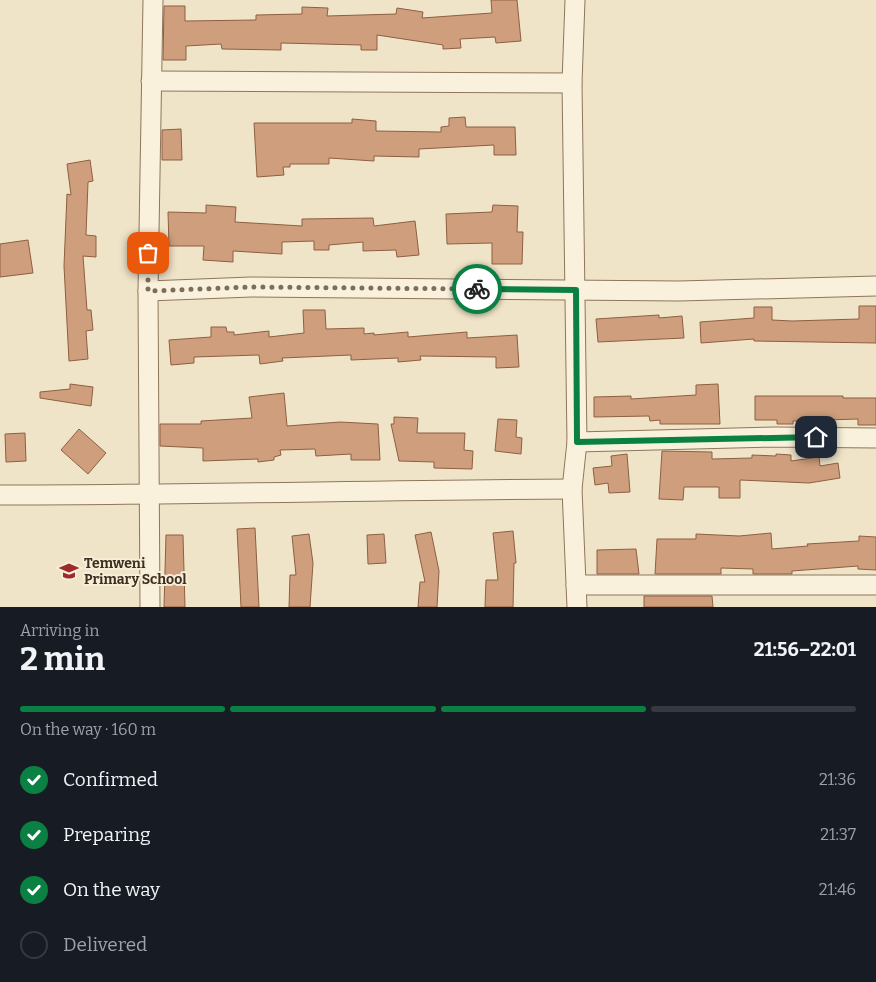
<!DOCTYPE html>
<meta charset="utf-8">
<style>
:root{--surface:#171b24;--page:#242831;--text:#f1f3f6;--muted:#9ea1a6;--line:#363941;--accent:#0b8043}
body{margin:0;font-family:Bitter,serif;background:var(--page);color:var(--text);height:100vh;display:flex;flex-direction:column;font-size:19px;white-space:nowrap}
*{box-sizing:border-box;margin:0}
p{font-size:16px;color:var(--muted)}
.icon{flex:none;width:28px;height:28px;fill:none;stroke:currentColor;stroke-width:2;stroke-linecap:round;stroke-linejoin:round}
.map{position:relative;height:607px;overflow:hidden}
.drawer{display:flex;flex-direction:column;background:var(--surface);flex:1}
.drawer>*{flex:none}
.pin{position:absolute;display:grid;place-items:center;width:42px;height:42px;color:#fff;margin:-21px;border-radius:10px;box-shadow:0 2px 8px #0006}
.courier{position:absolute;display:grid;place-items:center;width:50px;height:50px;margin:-25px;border:4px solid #0b8043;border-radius:50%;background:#fff;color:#222;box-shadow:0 1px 6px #0007}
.overview em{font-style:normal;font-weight:700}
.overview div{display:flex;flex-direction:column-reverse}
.overview{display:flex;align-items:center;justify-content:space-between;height:85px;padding:0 20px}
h1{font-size:32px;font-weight:700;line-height:38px}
.bar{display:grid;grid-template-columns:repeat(4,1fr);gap:8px 5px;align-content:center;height:60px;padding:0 20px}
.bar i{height:6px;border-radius:4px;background:var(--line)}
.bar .active{background:var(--accent)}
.bar p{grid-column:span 4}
ol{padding:0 20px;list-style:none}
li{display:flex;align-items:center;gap:15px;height:55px}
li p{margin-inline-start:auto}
li .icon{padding:5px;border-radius:50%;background:var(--accent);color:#fff;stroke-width:4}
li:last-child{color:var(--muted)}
li i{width:28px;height:28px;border:2px solid var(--line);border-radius:50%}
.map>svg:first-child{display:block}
.building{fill:#cf9f7d;stroke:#8d5f41}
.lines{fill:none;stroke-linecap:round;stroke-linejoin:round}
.street-casing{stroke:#8d765c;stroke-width:21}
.street{stroke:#faf1dc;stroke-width:19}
.done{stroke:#7c6e5b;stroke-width:5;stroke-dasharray:0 9}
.route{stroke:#0b8043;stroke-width:6}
.labels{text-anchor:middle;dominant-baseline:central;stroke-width:4;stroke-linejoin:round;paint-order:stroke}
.poi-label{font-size:14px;font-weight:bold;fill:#3d2e20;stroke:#f7eed8;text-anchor:start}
</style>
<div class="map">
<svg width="876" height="607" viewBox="0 0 876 607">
<rect width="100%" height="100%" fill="#f0e4c8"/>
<g class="building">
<path d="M491 0H517L521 41 496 43 495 37 460 39 461 48 443 49V45L377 35V50H361V45L281 43V50L222 49 221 44 186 46V60H163L164 6H185V21L256 20V15L302 14V7L328 8 327 16 396 14 397 8 423 12 422 18 492 13Z"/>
<path d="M465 117 466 127H515L516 155H494V145L419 149V157L374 156V161L329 158V164H290V167H283L284 175 257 177 254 123H352V119L376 121V131L441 132V127L449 126V118Z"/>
<path d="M181 129 182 160H162V130Z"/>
<path d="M90 160 93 181 88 182 86 235 96 236V257L83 256 87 310H91L93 330 86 331 88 359 69 361 64 266 67 194 71 195 67 164Z"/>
<path d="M206 205 236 207 235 222 302 226V219L373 218 374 226 415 221 419 255 397 257 396 250 363 251V242L329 245V250H314V241L282 242V254L233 251V262L203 260 204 246H169L168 212 206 213Z"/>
<path d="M493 205 518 206 517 232H523L522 264H492V243L447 244 446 214 492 212Z"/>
<path d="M28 240 33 273 0 277V244Z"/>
<path d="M859 306H876V343L754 341V339L701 343 700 322 754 318V307H772V320L792 321 859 319Z"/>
<path d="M303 310H325L326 329 364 328V334L374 333V335L408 332V337L467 332V338L517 335 519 367 496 368V357L420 356 421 360 398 362V358L351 360V355L282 358 283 361 260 364 259 355 194 357V363L171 365 169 340 211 337V327H226L227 332H234V335L269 331V337L304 333Z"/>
<path d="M659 315V318L682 316 684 338 598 342 596 319Z"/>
<path d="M70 384 93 387 91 406 40 398V392L70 389Z"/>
<path d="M718 384 720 424H660V420L650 421 649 416 594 417V397L631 396V399L696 395V385Z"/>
<path d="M284 393 287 426 340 422 378 424 380 460H351V454L316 456 315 449 280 450 281 455 274 457V460L258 462V459L203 461V448L160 446V424H201V421L252 418 249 397Z"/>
<path d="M755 396H843V398H876V425H858V419L793 421V424H777V420H755Z"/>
<path d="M394 417 418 418 417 433H465L464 450 473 451 472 469 434 468V462L399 461 391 424H394Z"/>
<path d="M498 419 517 420 516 437 522 438 521 454 495 451Z"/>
<path d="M79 429 106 453 88 474 61 450Z"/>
<path d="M25 433 26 461 6 462 5 434Z"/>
<path d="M662 451 712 452V459L752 458V455L776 456V454L791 455V461L819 457 820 466 838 463 840 478 809 483 740 480V498H719V487H684L683 500 659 499Z"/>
<path d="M627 454 630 492 609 493 608 483 595 485 593 468 612 466 611 456Z"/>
<path d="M255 528 259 607H241L237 529Z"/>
<path d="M513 531 516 563H514L513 607H485L486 580H498L493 533Z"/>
<path d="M431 532 439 571 437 607H418L420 582H425L415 535Z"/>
<path d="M771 533 772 549 808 546 807 544 859 541V536L876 537V570L858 569V566L792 571V574H753V569L721 568V574H655L657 539H696V534L739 536Z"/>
<path d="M309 534 313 563 310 607H289L290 575H296L292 536Z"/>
<path d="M384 534 386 563 368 564 367 535Z"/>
<path d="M166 535H183L185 607H164Z"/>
<path d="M636 549 639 574H597V550Z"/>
<path d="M644 596H712L713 607H644Z"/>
</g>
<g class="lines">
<g class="street-casing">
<g id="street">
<path d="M575 0 572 83 577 442 572 489 577 607"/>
<path d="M151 81 572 83"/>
<path d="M148 291 251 287 679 291 876 286"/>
<path d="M577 442 776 437 876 438"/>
<path d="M0 495C191 495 381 490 572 489"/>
<path d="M576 585H876"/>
<path d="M150 607 148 291 153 0"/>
</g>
</g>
<use href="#street" class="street"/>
</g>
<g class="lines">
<path class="done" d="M148 253V291L251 287 477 289"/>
<path class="route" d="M477 289 576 290 577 442 816 437"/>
</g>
<defs>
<g id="school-bare" transform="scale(1.5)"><path d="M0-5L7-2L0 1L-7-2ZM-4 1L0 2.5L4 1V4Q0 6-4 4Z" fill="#9e2a2b" stroke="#f7eed8" stroke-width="2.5" paint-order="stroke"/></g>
</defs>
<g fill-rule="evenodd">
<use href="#school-bare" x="69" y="571"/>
</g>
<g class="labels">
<g class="poi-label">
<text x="84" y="563">Temweni<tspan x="84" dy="16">Primary School</tspan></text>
</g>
</g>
</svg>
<div class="pin" style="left:148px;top:253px;background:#ea580c"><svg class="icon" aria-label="bag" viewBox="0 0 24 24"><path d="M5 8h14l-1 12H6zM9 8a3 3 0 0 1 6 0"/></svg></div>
<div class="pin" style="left:816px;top:437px;background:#1f2937"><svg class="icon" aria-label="home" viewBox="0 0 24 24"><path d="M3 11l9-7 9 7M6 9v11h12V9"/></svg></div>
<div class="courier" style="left:477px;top:289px"><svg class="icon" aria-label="bike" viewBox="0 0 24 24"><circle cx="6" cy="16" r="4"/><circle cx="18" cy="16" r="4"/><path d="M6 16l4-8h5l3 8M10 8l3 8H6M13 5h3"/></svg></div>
</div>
<section class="drawer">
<div class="overview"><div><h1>2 min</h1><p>Arriving in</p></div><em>21:56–22:01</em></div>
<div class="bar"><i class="active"></i><i class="active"></i><i class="active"></i><i></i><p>On the way · 160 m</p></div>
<ol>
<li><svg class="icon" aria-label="check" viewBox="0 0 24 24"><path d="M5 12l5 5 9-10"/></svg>Confirmed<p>21:36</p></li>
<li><svg class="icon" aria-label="check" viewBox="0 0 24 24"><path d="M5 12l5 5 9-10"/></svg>Preparing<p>21:37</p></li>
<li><svg class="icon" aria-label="check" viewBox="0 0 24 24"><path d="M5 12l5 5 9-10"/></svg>On the way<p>21:46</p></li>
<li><i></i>Delivered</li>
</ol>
</section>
